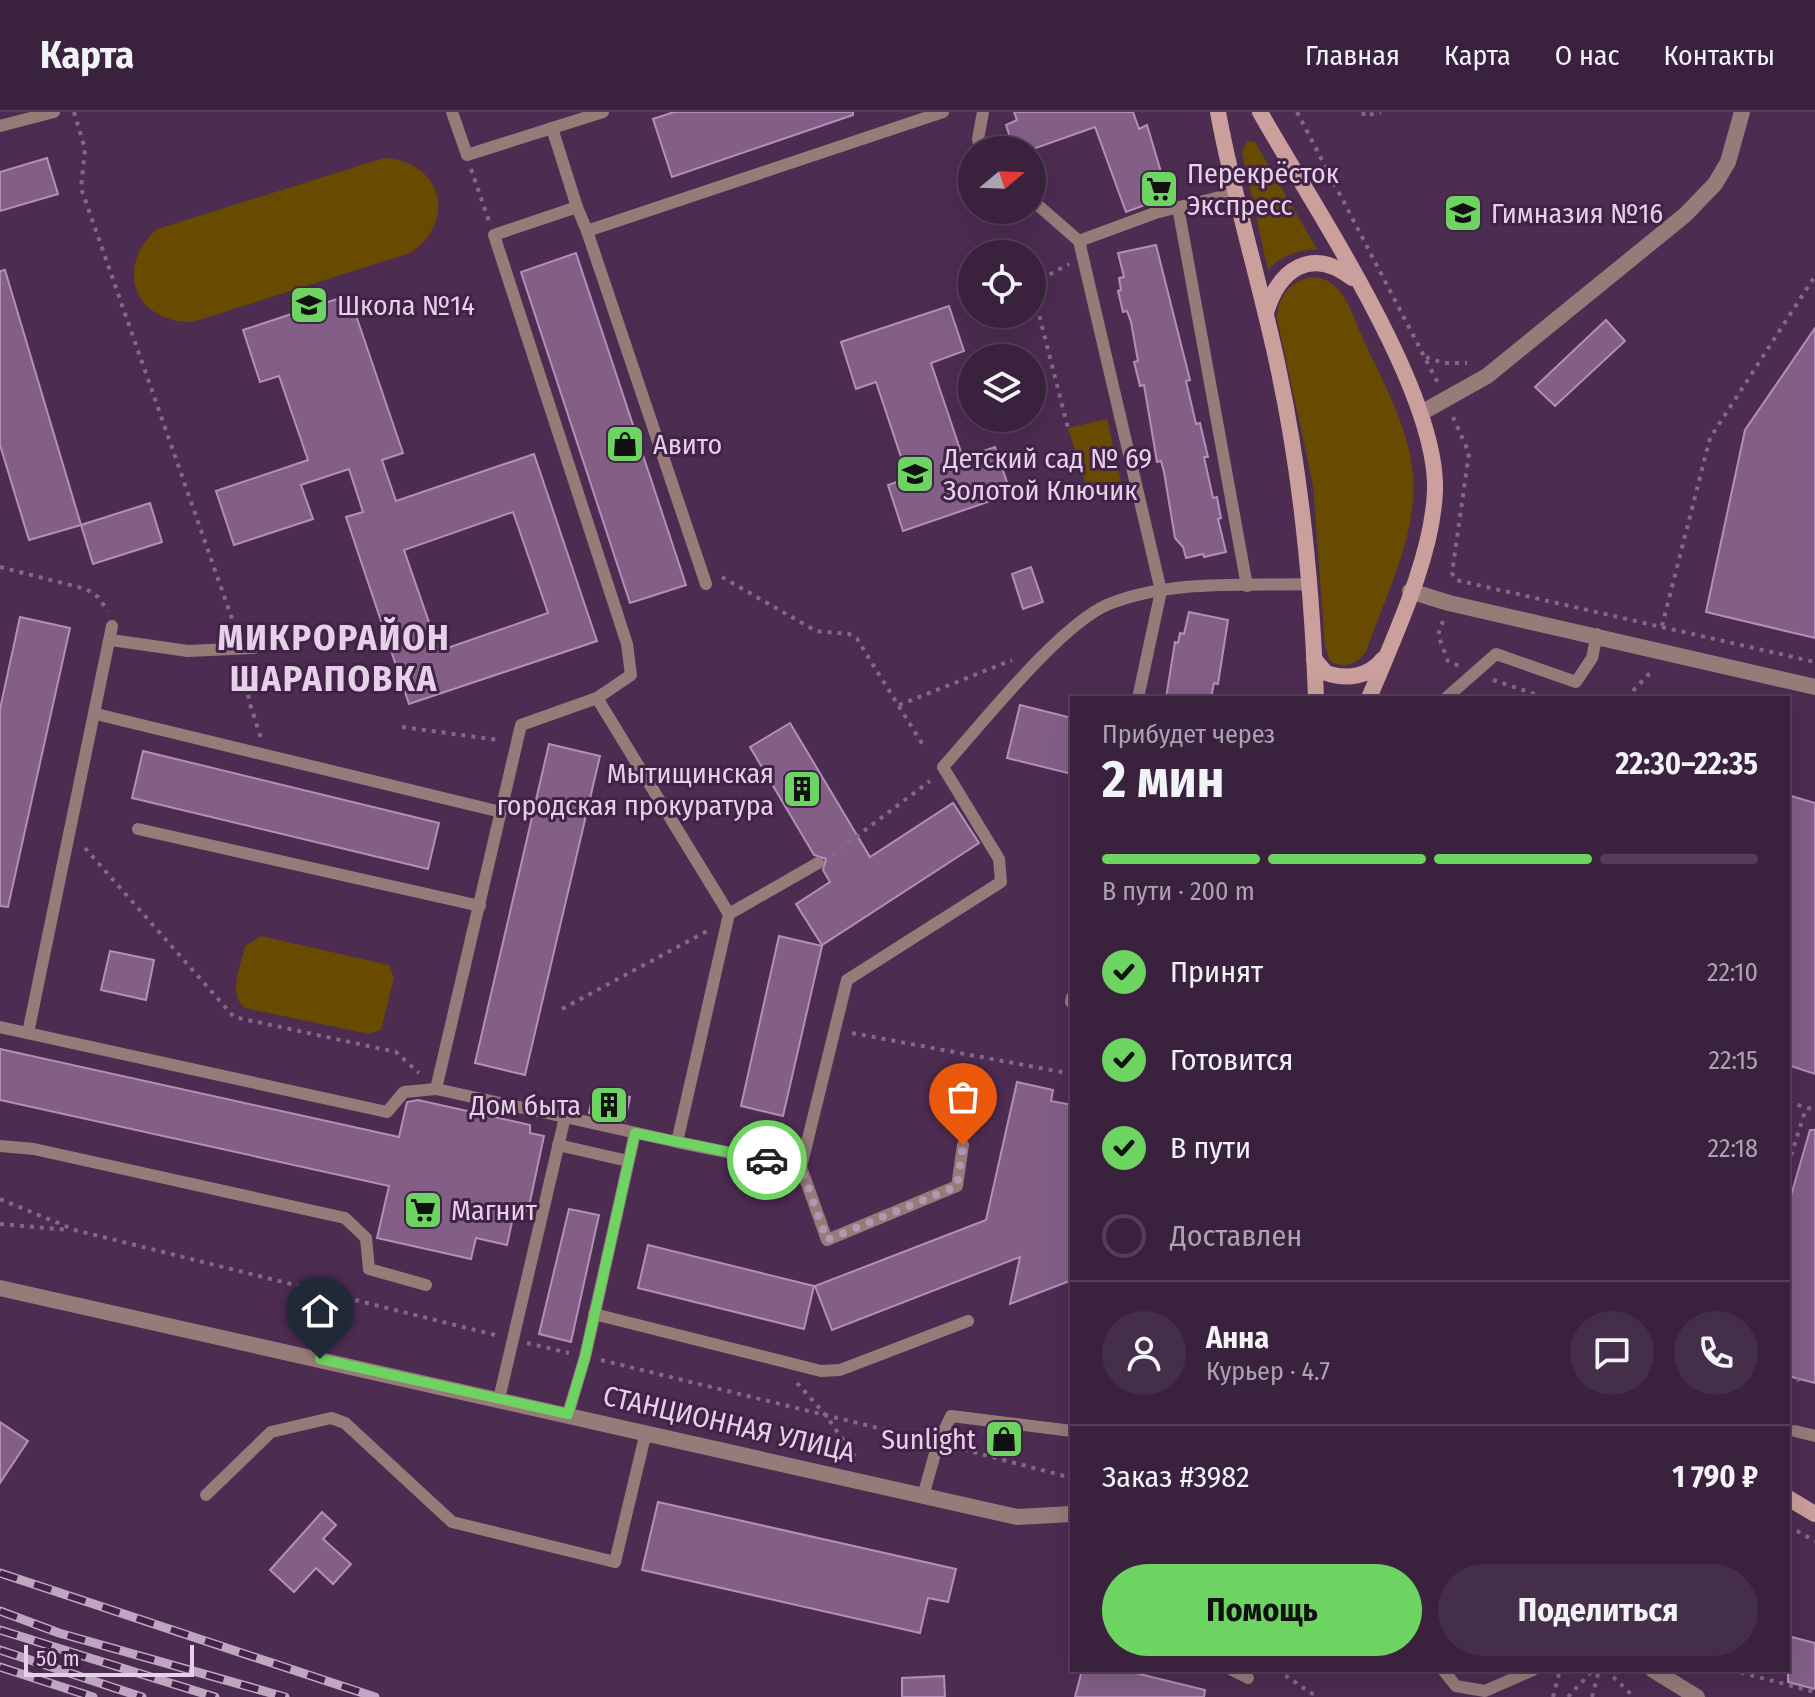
<!DOCTYPE html>
<html lang="ru">
<meta charset="utf-8">
<style>
:root{--surface:#3a213e;--page:#452e49;--text:#f1f3f6;--muted:#aba3b0;--line:#543e58;--accent:#6dd361}
body{margin:0;font-family:"Fira Sans Condensed",sans-serif;background:var(--page);color:var(--text);height:100vh;display:flex;flex-direction:column;font-size:30px;white-space:nowrap}
*{box-sizing:border-box;margin:0}
p{font-size:26px;color:var(--muted)}
.icon{flex:none;width:44px;height:44px;fill:none;stroke:currentColor;stroke-width:2;stroke-linecap:round;stroke-linejoin:round}
.map{position:relative;flex:1;overflow:hidden}
.details{position:absolute;left:1070px;top:584px;width:720px;height:976px;display:flex;flex-direction:column;background:var(--surface);border-radius:0px;box-shadow:0 8px 32px #0002,0 0 0 2px var(--line)}
.details>*{flex:none}
.needle{width:52px;rotate:71deg}
.fabs{position:absolute;left:958px;top:24px;display:grid;gap:16px}
.fabs a{display:grid;place-items:center;width:88px;height:88px;border-radius:50%;background:var(--surface);box-shadow:0 8px 32px #0002,0 0 0 2px var(--line);font-size:40px}
.scale{position:absolute;left:24px;bottom:20px;width:170px;box-sizing:border-box;padding-left:8px;border:4px solid #e5d1e8;border-top:0;font-size:22px;line-height:28px;white-space:nowrap;color:#e5d1e8;-webkit-text-stroke:6px #422247;paint-order:stroke}
.pin{position:absolute;display:grid;place-items:center;width:68px;height:68px;color:#fff;margin:-82px -34px;border-radius:50% 50% 50% 0;rotate:-45deg;box-shadow:0 0 8px #0007}
.pin .icon{rotate:45deg}
.courier{position:absolute;display:grid;place-items:center;width:80px;height:80px;margin:-40px;border:6px solid #6dd361;border-radius:50%;background:#fff;color:#222;box-shadow:0 2px 10px #0007}
.overview em{font-style:normal;font-weight:700}
.overview div{display:flex;flex-direction:column-reverse}
.overview{display:flex;align-items:center;justify-content:space-between;height:136px;padding:0 32px}
h1{font-size:52px;font-weight:700;line-height:60px}
.bar{display:grid;grid-template-columns:repeat(4,1fr);gap:12px 8px;align-content:center;height:96px;padding:0 32px}
.bar i{height:10px;border-radius:6px;background:var(--line)}
.bar .selected{background:var(--accent)}
.bar p{grid-column:span 4}
.line{display:flex;align-items:center;gap:20px;padding:0 32px;border-top:2px solid var(--line)}
.line div{flex:1}
.round{display:grid;place-items:center;flex:none;width:84px;height:84px;border-radius:42px;background:var(--page)}
ol{padding:0 32px;list-style:none}
li{display:flex;align-items:center;gap:24px;height:88px}
li p{margin-inline-start:auto}
li .icon{padding:8px;border-radius:50%;background:var(--accent);color:#111;stroke-width:4}
li:last-child{color:var(--muted)}
li i{width:44px;height:44px;border:4px solid var(--line);border-radius:50%}
.button{display:flex;gap:16px;margin-top:auto;padding:16px 32px}
.button a{flex:1;height:92px;border-radius:48px;background:var(--accent);color:#111;font-size:32px;font-weight:700;line-height:92px;text-align:center}
.button a+a{background:var(--page);color:var(--text)}
header{display:flex;align-items:center;gap:48px;box-sizing:border-box;height:112px;padding:0 40px;background:var(--surface);border-bottom:2px solid var(--line)}
header strong{font-size:38px}
nav{display:flex;gap:44px;margin-inline-start:auto;font-size:28px}
.map>svg:first-child{display:block}
.green{fill:#684a00}
.building{fill:#835f88;stroke:#b48eba;stroke-width:2;fill-rule:evenodd}
.lines{fill:none;stroke-linecap:round;stroke-linejoin:round}
.path{stroke:#846888;stroke-width:4;stroke-dasharray:4 6;stroke-linecap:butt}
.service{stroke:#967b79;stroke-width:12}
.minor{stroke:#967b79;stroke-width:16}
.secondary{stroke:#ca9f9c;stroke-width:16}
.rail-casing{stroke:#bfa7c2;stroke-width:9}
.rail{stroke:#422247;stroke-width:6;stroke-dasharray:18;stroke-linecap:butt}
.done{stroke:#b097b4;stroke-width:8;stroke-dasharray:0 14.4}
.route{stroke:#6dd361;stroke-width:10}
.labels{text-anchor:middle;dominant-baseline:central;stroke-width:6;stroke-linejoin:round;paint-order:stroke}
.poi-label{font-size:28px;fill:#e5d1e8;stroke:#422247;text-anchor:start}
.street-label{font-size:28px;fill:#e5d1e8;stroke:#422247}
.district-label{font-size:36px;font-weight:bold;letter-spacing:2px;fill:#e5d1e8;stroke:#422247}
</style>
<header>
<strong>Карта</strong>
<nav><a>Главная</a><a>Карта</a><a>О нас</a><a>Контакты</a></nav>
</header>
<div class="map">
<svg width="1815" height="1585" viewBox="0 0 1815 1585">
<rect width="100%" height="100%" fill="#4d2c52"/>
<g class="green">
<path d="M1247 29 1255 30 1317 137C1298 138 1280 144 1268 158L1242 40Z"/>
<path d="M384 46C442 49 458 109 410 141L193 210C135 211 113 156 157 117Z"/>
<path d="M1311 165C1341 165 1350 196 1360 220 1380 265 1409 313 1413 363 1418 422 1385 485 1366 540 1357 552 1343 557 1330 549L1325 534 1313 373 1277 206C1279 183 1289 171 1311 165Z"/>
<path d="M1107 307 1121 369 1088 379 1068 316Z"/>
<path d="M261 824 389 853 394 866 381 918 369 922 245 896C227 883 241 853 245 834Z"/>
</g>
<g class="building">
<path d="M674 0H853V3L672 65 653 7Z"/>
<path d="M1014 0H1133L1139 17 1147 13 1166 77 1150 83 1153 90 1126 100 1095 15 1030 38H1014L1006 13 1017 8Z"/>
<path d="M47 46 58 82 0 99V60Z"/>
<path d="M1156 133 1190 268 1186 269 1196 312 1200 311 1208 345H1204L1213 386 1217 385 1221 406 1218 407 1226 440 1204 445 1203 442 1186 446 1183 435 1175 426 1164 360 1161 349 1157 350 1144 273 1140 274 1134 250 1138 249 1131 210 1127 199 1123 200 1118 179 1121 178 1119 166 1124 165 1118 141Z"/>
<path d="M576 141 686 473 630 491 521 160Z"/>
<path d="M5 158 81 413 29 428 0 333V159Z"/>
<path d="M349 183 403 341 382 348 396 389 534 342 597 529 409 592 346 405 363 400 349 357 301 373 313 407 234 433 216 379 308 348 279 264 260 270 243 218ZM513 400 548 501 439 539 404 438Z"/>
<path d="M949 194 964 239 931 251 963 346 995 335 1011 382 903 419 888 373 908 366 876 270 856 277 841 230Z"/>
<path d="M1606 208 1625 229 1555 294 1535 275Z"/>
<path d="M1815 216V526L1706 500 1745 318Z"/>
<path d="M150 391 162 430 93 452 81 413Z"/>
<path d="M1031 455 1043 490 1023 497 1012 462Z"/>
<path d="M1189 500 1228 508 1218 572 1214 571 1211 586H1166L1175 530 1178 531 1180 521 1184 522Z"/>
<path d="M20 505 70 516 8 795 0 794V597Z"/>
<path d="M1020 593 1072 606V662L1007 646Z"/>
<path d="M790 611 870 745 953 691 979 731 822 833 796 792 830 770 823 758 826 747 814 743 750 635Z"/>
<path d="M549 632 600 644 525 963 475 951Z"/>
<path d="M143 639 439 711 428 757 132 686Z"/>
<path d="M1788 683 1815 691V962L1788 953Z"/>
<path d="M779 824 822 834 783 1004 741 994Z"/>
<path d="M110 839 154 848 146 888 101 878Z"/>
<path d="M0 937 399 1025 407 990 418 988 530 1013V1021L544 1024 528 1099 515 1096 507 1133 476 1126 471 1147 377 1126 389 1074 0 988Z"/>
<path d="M1017 970 1053 978 1051 989 1072 993V1168L1010 1192 1020 1145 832 1218 815 1174 986 1108Z"/>
<path d="M594 978 630 985 625 1009 589 1001Z"/>
<path d="M1810 1018H1815V1271L1788 1264V1094Z"/>
<path d="M569 1097 599 1103 571 1230 539 1222Z"/>
<path d="M648 1133 814 1174 804 1217 638 1176Z"/>
<path d="M0 1310 28 1329 0 1371Z"/>
<path d="M658 1390 956 1457 948 1490 928 1486 920 1521 642 1458Z"/>
<path d="M322 1400 336 1413 323 1427 351 1452 333 1472 316 1456 294 1480 270 1458Z"/>
<path d="M1788 1524 1815 1531V1577L1788 1570Z"/>
<path d="M1082 1558H1123L1205 1578 1204 1585H1075Z"/>
<path d="M944 1564 945 1585H902V1566Z"/>
</g>
<g class="lines">
<g class="path">
<path d="M74 0 85 37 81 76 237 521"/>
<path d="M1297 0 1438 271"/>
<path d="M1363 0 1364 4 1381 0"/>
<path d="M471 57 489 109"/>
<path d="M1032 172 1069 152"/>
<path d="M1032 175 1068 316"/>
<path d="M1426 245 1443 251H1467"/>
<path d="M1453 305 1469 341 1452 461 1456 468 1815 550"/>
<path d="M0 455 86 477 98 485 108 499"/>
<path d="M722 465 816 519 849 522 857 527 923 633"/>
<path d="M1443 509 1438 523 1448 549 1459 554"/>
<path d="M1662 514 1710 326 1815 164"/>
<path d="M244 553 249 589 261 626"/>
<path d="M1493 568 1547 586"/>
<path d="M1626 586 1652 559"/>
<path d="M899 593 1012 548"/>
<path d="M402 615 499 628"/>
<path d="M85 736 234 905 396 940 419 961"/>
<path d="M832 743 930 669"/>
<path d="M562 897 707 819"/>
<path d="M852 921 1072 962"/>
<path d="M1788 990 1815 998"/>
<path d="M1788 1053 1806 996"/>
<path d="M0 1087 75 1118 499 1224"/>
<path d="M0 1112 69 1118"/>
<path d="M527 1231 569 1241"/>
<path d="M601 1248 923 1327"/>
<path d="M797 1271 824 1301 858 1349"/>
<path d="M1788 1274 1799 1267"/>
<path d="M954 1335 1072 1366"/>
<path d="M1788 1414 1815 1429"/>
<path d="M1277 1558 1317 1585"/>
<path d="M1606 1558 1634 1585"/>
<path d="M1731 1558 1815 1580"/>
<path d="M1553 1585 1560 1558"/>
<path d="M1568 1585 1593 1558"/>
<path d="M1592 1585 1599 1558"/>
</g>
<g class="service">
<path d="M452 0 467 43 603 0"/>
<path d="M0 14 54 0"/>
<path d="M552 16 577 95"/>
<path d="M980 38 978 27 983 0"/>
<path d="M1032 88 1079 129 1155 101 1236 81"/>
<path d="M1178 95 1247 474"/>
<path d="M587 119 577 95 494 123 627 532 631 563 597 586 729 802 818 751"/>
<path d="M1079 129 1161 479 1138 586"/>
<path d="M706 472 587 119 943 0"/>
<path d="M111 528 188 539 253 536"/>
<path d="M1446 586 1496 542 1576 570 1592 546 1597 522"/>
<path d="M96 602 501 700"/>
<path d="M138 717 480 794"/>
<path d="M1071 890 1072 885"/>
<path d="M0 915 387 1000 404 980 436 977"/>
<path d="M28 921 112 514"/>
<path d="M565 1005 436 977 521 613 597 586"/>
<path d="M677 1030 801 1055 847 868 1001 770 999 747 943 655C981 613 1060 512 1109 492 1171 467 1244 474 1310 472"/>
<path d="M558 1033 628 1049"/>
<path d="M0 1034 34 1037 345 1106 366 1126 369 1157 426 1173"/>
<path d="M801 1055 827 1128 957 1074 963 1033"/>
<path d="M594 1202 821 1259 840 1258 968 1209"/>
<path d="M499 1287 565 1005 677 1030 729 802"/>
<path d="M568 1302 585 1245 635 1021"/>
<path d="M1795 1319 1815 1324"/>
<path d="M206 1383 271 1320 331 1306 345 1311 452 1410 615 1450 646 1320"/>
<path d="M923 1384 938 1331 951 1304 1072 1319"/>
<path d="M1232 1558 1248 1566"/>
<path d="M1443 1558 1456 1574 1485 1579 1533 1558"/>
</g>
<g class="minor">
<path d="M1421 301 1487 264 1685 103 1715 72 1728 50 1742 0"/>
<path d="M1410 479 1449 491 1815 575"/>
<path d="M0 1176 1017 1405 1072 1402"/>
<path d="M1653 1558 1697 1585"/>
</g>
<g class="secondary">
<path d="M1218 0C1234 88 1261 173 1279 260 1302 368 1312 476 1316 586"/>
<path d="M1260 0C1311 91 1438 277 1435 378 1433 444 1394 525 1369 586"/>
<path d="M1266 201C1279 156 1312 135 1352 166"/>
<path d="M1314 547 1326 561C1347 568 1369 565 1383 547"/>
<path d="M1788 1386 1815 1402"/>
</g>
<g class="rail-casing">
<g id="rail">
<path d="M0 1461 375 1585"/>
<path d="M0 1499 59 1521 285 1585"/>
<path d="M0 1518 215 1585"/>
<path d="M0 1538 142 1585"/>
<path d="M0 1555 93 1585"/>
</g>
</g>
<use href="#rail" class="rail"/>
</g>
<g class="lines">
<path class="done" d="M767 1048 801 1055 827 1128 957 1074 963 1033"/>
<path class="route" d="M320 1247 568 1302 585 1245 635 1021 767 1048"/>
</g>
<defs>
<g id="supermarket-square" transform="scale(2)"><rect x="-9" y="-9" width="18" height="18" rx="4" fill="#6dd361" stroke="#422247"/><path d="M-6-5.5h2.5l.6 2H6L4.5 2H-2.5L-4.4-4H-6ZM-1.5 3.2a1.3 1.3 0 1 0 .1 0ZM3 3.2a1.3 1.3 0 1 0 .1 0Z" fill="#111"/></g>
<g id="school-square" transform="scale(2)"><rect x="-9" y="-9" width="18" height="18" rx="4" fill="#6dd361" stroke="#422247"/><path d="M0-5L7-2L0 1L-7-2ZM-4 1L0 2.5L4 1V4Q0 6-4 4Z" fill="#111"/></g>
<g id="shop-square" transform="scale(2)"><rect x="-9" y="-9" width="18" height="18" rx="4" fill="#6dd361" stroke="#422247"/><path d="M-5-2.5h2.3a2.7 3.5 0 0 1 5.4 0H5L5.5 6h-11ZM-1.5-2.5h3a1.5 2.3 0 0 0-3 0Z" fill="#111"/></g>
<g id="building-square" transform="scale(2)"><rect x="-9" y="-9" width="18" height="18" rx="4" fill="#6dd361" stroke="#422247"/><path d="M-4-6H4V6H1V3H-1V6H-4ZM-2.5-4.3h1.7v1.8h-1.7ZM.8-4.3h1.7v1.8H.8ZM-2.5-1h1.7V.8h-1.7ZM.8-1h1.7V.8H.8Z" fill="#111"/></g>
</defs>
<g fill-rule="evenodd">
<use href="#supermarket-square" x="1159" y="77"/>
<use href="#school-square" x="1463" y="101"/>
<use href="#school-square" x="309" y="193"/>
<use href="#shop-square" x="625" y="332"/>
<use href="#school-square" x="915" y="362"/>
<use href="#building-square" x="802" y="677"/>
<use href="#building-square" x="609" y="993"/>
<use href="#supermarket-square" x="423" y="1098"/>
<use href="#shop-square" x="1004" y="1327"/>
</g>
<g class="labels">
<g class="poi-label">
<text x="1187" y="61">Перекрёсток<tspan x="1187" dy="32">Экспресс</tspan></text>
<text x="1491" y="101">Гимназия №16</text>
<text x="337" y="193">Школа №14</text>
<text x="653" y="332">Авито</text>
<text x="943" y="346">Детский сад № 69<tspan x="943" dy="32">Золотой Ключик</tspan></text>
<text x="774" y="661" text-anchor="end">Мытищинская<tspan x="774" dy="32">городская прокуратура</tspan></text>
<text x="581" y="993" text-anchor="end">Дом быта</text>
<text x="451" y="1098">Магнит</text>
<text x="976" y="1327" text-anchor="end">Sunlight</text>
</g>
<g class="street-label">
<text transform="translate(729 1312) rotate(13)">СТАНЦИОННАЯ УЛИЦА</text>
</g>
<g class="district-label">
<text x="334" y="526">МИКРОРАЙОН<tspan x="334" dy="41">ШАРАПОВКА</tspan></text>
</g>
</g>
</svg>
<div class="fabs">
<a><svg class="needle" viewBox="-14 -14 28 28"><path d="M0-13l5 13h-10z" fill="#e53935"/><path d="M0 13l5-13h-10z" fill="#aba3b0"/></svg></a>
<a><svg class="icon" aria-label="locate" viewBox="0 0 24 24"><circle cx="12" cy="12" r="6"/><path d="M12 2v4M12 18v4M2 12h4M18 12h4"/></svg></a>
<a><svg class="icon" aria-label="layers" viewBox="0 0 24 24"><path d="M12 4l9 5-9 5-9-5zM3 14l9 5 9-5"/></svg></a>
</div>
<div class="scale">50 m</div>
<div class="pin" style="left:963px;top:1033px;background:#ea580c"><svg class="icon" aria-label="bag" viewBox="0 0 24 24"><path d="M5 8h14l-1 12H6zM9 8a3 3 0 0 1 6 0"/></svg></div>
<div class="pin" style="left:320px;top:1247px;background:#1f2937"><svg class="icon" aria-label="home" viewBox="0 0 24 24"><path d="M3 11l9-7 9 7M6 9v11h12V9"/></svg></div>
<div class="courier" style="left:767px;top:1048px"><svg class="icon" aria-label="car" viewBox="0 0 24 24"><path d="M5 17H2v-5l4-1 3-4h7l3 4 3 1v5h-3M9 17h6M6 11h13"/><circle cx="7" cy="17" r="2"/><circle cx="17" cy="17" r="2"/></svg></div>
<section class="details">
<div class="overview"><div><h1>2 мин</h1><p>Прибудет через</p></div><em>22:30–22:35</em></div>
<div class="bar"><i class="selected"></i><i class="selected"></i><i class="selected"></i><i></i><p>В пути · 200 m</p></div>
<ol>
<li><svg class="icon" aria-label="check" viewBox="0 0 24 24"><path d="M5 12l5 5 9-10"/></svg>Принят<p>22:10</p></li>
<li><svg class="icon" aria-label="check" viewBox="0 0 24 24"><path d="M5 12l5 5 9-10"/></svg>Готовится<p>22:15</p></li>
<li><svg class="icon" aria-label="check" viewBox="0 0 24 24"><path d="M5 12l5 5 9-10"/></svg>В пути<p>22:18</p></li>
<li><i></i>Доставлен</li>
</ol>
<div class="line" style="height:144px"><a class="round"><svg class="icon" aria-label="person" viewBox="0 0 24 24"><circle cx="12" cy="8" r="4"/><path d="M4 21q1-7 8-7t8 7"/></svg></a><div><b>Анна</b><p>Курьер · 4.7</p></div><a class="round"><svg class="icon" aria-label="chat" viewBox="0 0 24 24"><path d="M4 5h16v11H9l-5 4z"/></svg></a><a class="round"><svg class="icon" aria-label="phone" viewBox="0 0 24 24"><path d="M5 4h4l2 5-3 2q2 4 5 5l2-3 5 2v4C11 20 4 13 5 4z"/></svg></a></div>
<div class="line" style="height:104px"><div>Заказ #3982</div><b>1 790 ₽</b></div>
<div class="button"><a>Помощь</a><a>Поделиться</a></div>
</section>
</div>
